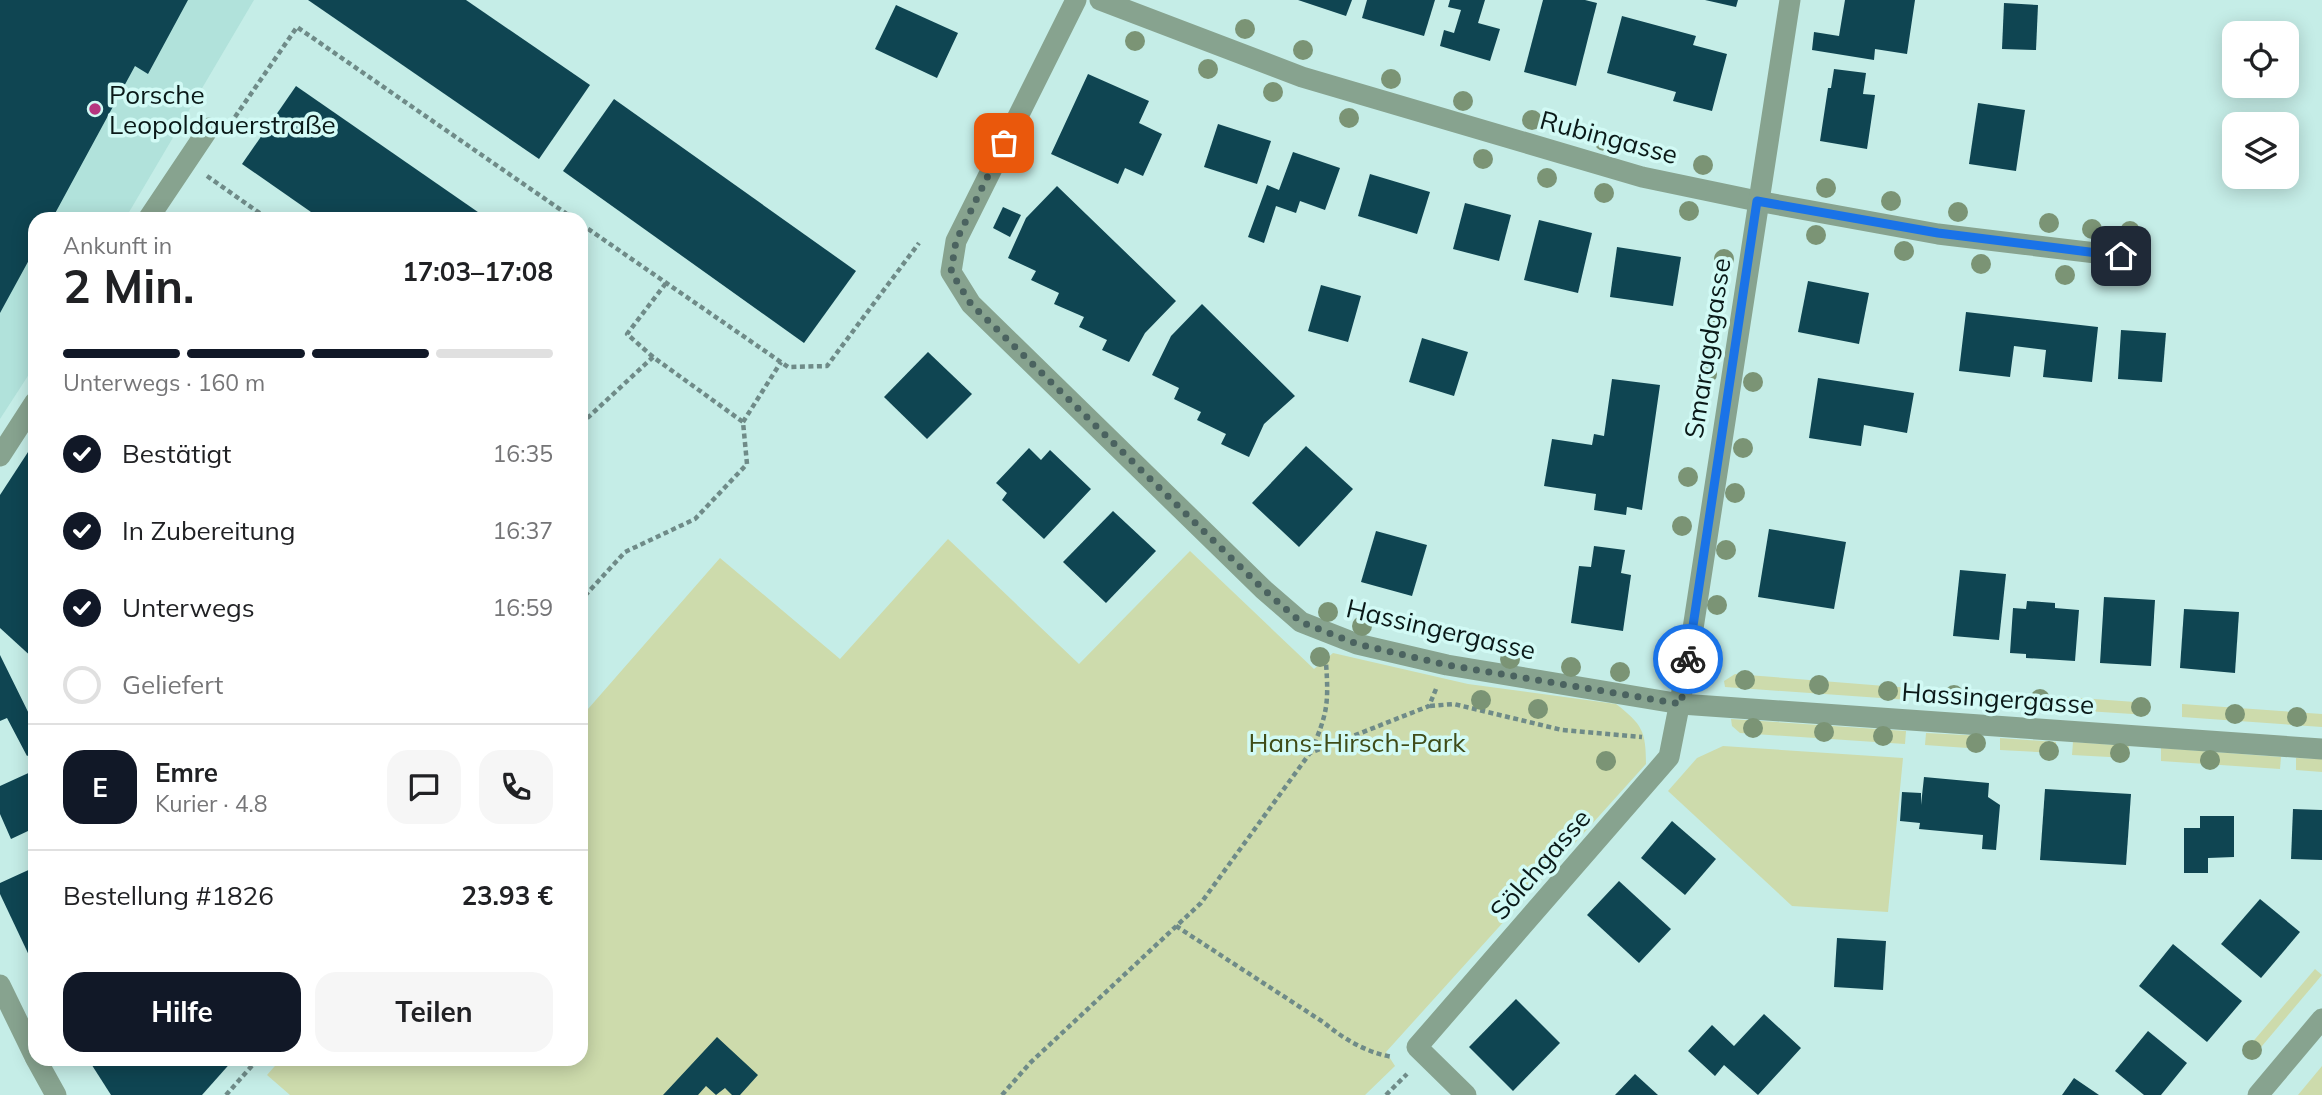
<!DOCTYPE html>
<html lang="de">
<meta charset="utf-8">
<style>
:root{--surface:#fff;--page:#f6f6f6;--text:#202124;--muted:#757577;--line:#e0e0e0;--accent:#111827}
body{margin:0;font-family:Mulish,sans-serif;background:var(--page);color:var(--text);height:100vh;display:flex;flex-direction:column;font-size:26px;white-space:nowrap}
*{box-sizing:border-box;margin:0}
p{font-size:23px;color:var(--muted)}
.icon{flex:none;width:38px;height:38px;fill:none;stroke:currentColor;stroke-width:2;stroke-linecap:round;stroke-linejoin:round}
.map{position:relative;flex:1;overflow:hidden}
.side{position:absolute;left:28px;top:212px;width:560px;height:854px;display:flex;flex-direction:column;background:var(--surface);border-radius:21px;box-shadow:0 4px 18px #0003}
.side>*{flex:none}
.buttons{position:absolute;left:2222px;top:21px;display:grid;gap:14px}
.buttons a{display:grid;place-items:center;width:77px;height:77px;border-radius:14px;background:var(--surface);box-shadow:0 4px 18px #0003;font-size:35px}
.pin{position:absolute;display:grid;place-items:center;width:60px;height:60px;color:#fff;margin:-30px;border-radius:14px;box-shadow:0 4px 10px #0006}
.courier{position:absolute;display:grid;place-items:center;width:70px;height:70px;margin:-35px;border:5px solid #1a73e8;border-radius:50%;background:#fff;color:#222;box-shadow:0 2px 9px #0007}
.overview em{font-style:normal;font-weight:700}
.overview div{display:flex;flex-direction:column-reverse}
.overview{display:flex;align-items:center;justify-content:space-between;height:119px;padding:0 35px}
h1{font-size:46px;font-weight:700;line-height:52px}
.bar{display:grid;grid-template-columns:repeat(4,1fr);gap:10px 7px;align-content:center;height:84px;padding:0 35px}
.bar i{height:9px;border-radius:5px;background:var(--line)}
.bar .current{background:var(--accent)}
.bar p{grid-column:span 4}
.line{display:flex;align-items:center;gap:18px;padding:0 35px;border-top:2px solid var(--line)}
.line div{flex:1}
.round{display:grid;place-items:center;flex:none;width:74px;height:74px;border-radius:21px;background:var(--page)}
ol{padding:0 35px;list-style:none}
li{display:flex;align-items:center;gap:21px;height:77px}
li p{margin-inline-start:auto}
li .icon{padding:7px;border-radius:50%;background:var(--accent);color:#fff;stroke-width:4}
li:last-child{color:var(--muted)}
li i{width:38px;height:38px;border:4px solid var(--line);border-radius:50%}
.cta{display:flex;gap:14px;margin-top:auto;padding:14px 35px}
.cta a{flex:1;height:80px;border-radius:21px;background:var(--accent);color:#fff;font-size:28px;font-weight:700;line-height:80px;text-align:center}
.cta a+a{background:var(--page);color:var(--text)}
.map>svg:first-child{display:block}
.built{fill:#b1e2db}
.green{fill:#cddbac}
.building{fill:#0f4552}
.lines{fill:none;stroke-linecap:round;stroke-linejoin:round}
.path{stroke:#6f8b88;stroke-width:4.5;stroke-dasharray:5 3.5;stroke-linecap:butt}
.minor{stroke:#87a38f;stroke-width:21}
.tree{fill:#7b9475}
.done{stroke:#4b6360;stroke-width:7;stroke-dasharray:0 12.6}
.route{stroke:#1a73e8;stroke-width:9}
.poi-dot{fill:#b6357f;stroke:#d2faf5;stroke-width:2.5}
.labels{text-anchor:middle;dominant-baseline:central;stroke-width:7;stroke-linejoin:round;paint-order:stroke}
.poi-label{font-size:26px;fill:#0a1918;stroke:#d2faf5;text-anchor:start}
.street-label{font-size:26px;fill:#0a1918;stroke:#d2faf5}
.park-label{font-size:26px;fill:#3f4c18;stroke:#d2faf5}
</style>
<div class="map">
<svg width="2322" height="1095" viewBox="0 0 2322 1095">
<rect width="100%" height="100%" fill="#c5ede7"/>
<path class="built" d="M0 0H254L125 219H35V365L0 419Z"/>
<g class="green">
<path d="M948 539 1079 664 1190 551 1314 669 1333 653 1468 684 1616 704C1642 724 1646 731 1646 764L1386 1052 1395 1066 1365 1095H290L267 1075 281 1059H581V717L720 558 840 659Z"/>
<path d="M1735 674 1910 688 1909 700 1725 687 1724 681Z"/>
<path d="M1924 689 2009 693 2008 704 1923 699Z"/>
<path d="M2025 694 2149 703 2148 715 2024 707Z"/>
<path d="M2182 704 2322 714V727L2182 717Z"/>
<path d="M1731 719 1906 731 1905 744 1740 733 1732 726Z"/>
<path d="M1926 733 1983 736 1982 749 1925 745Z"/>
<path d="M2000 738 2056 742V753L2000 750Z"/>
<path d="M2073 742 2129 746 2128 758 2072 755Z"/>
<path d="M1723 746 1903 758 1888 912 1792 906 1668 791 1697 758Z"/>
<path d="M2161 748 2281 757 2280 769 2161 761Z"/>
<path d="M2296 758 2322 759V772L2296 770Z"/>
<path d="M2315 969 2322 975 2251 1059 2244 1052Z"/>
<path d="M2322 1066V1095H2298Z"/>
</g>
<g class="building">
<path d="M0 0H188L148 74 135 66 52 219H35V249L0 313Z"/>
<path d="M308 0H466L590 85 539 159Z"/>
<path d="M1298 0H1352L1346 16Z"/>
<path d="M1367 0H1435L1424 36 1362 18Z"/>
<path d="M1450 0H1485L1478 23 1500 29 1490 61 1440 46 1444 30 1454 33 1461 10 1448 7Z"/>
<path d="M1543 0H1585L1597 3 1576 86 1524 72Z"/>
<path d="M1705 0H1738L1736 7Z"/>
<path d="M1845 0H1915L1907 54 1875 49 1874 60 1812 50 1814 32 1839 36Z"/>
<path d="M2004 3 2038 5 2036 50 2002 49Z"/>
<path d="M896 5 958 33 937 78 875 49Z"/>
<path d="M1622 16 1696 36 1693 45 1727 54 1712 111 1673 101 1676 92 1607 73Z"/>
<path d="M1834 69 1866 73 1863 94 1875 95 1867 149 1820 141 1828 88H1831Z"/>
<path d="M1088 74 1149 101 1139 123 1162 134 1143 176 1125 168 1118 184 1051 154Z"/>
<path d="M296 86 488 219H321L242 164Z"/>
<path d="M614 99 856 271 804 343 563 171Z"/>
<path d="M1978 103 2025 110 2016 171 1969 164Z"/>
<path d="M1218 124 1271 141 1257 184 1204 167Z"/>
<path d="M1293 152 1340 168 1325 210 1300 201 1296 213 1276 206 1264 243 1248 237 1267 185 1279 190Z"/>
<path d="M1370 174 1430 192 1417 234 1358 216Z"/>
<path d="M1057 186 1176 301 1145 333 1129 362 1102 350 1107 340 1079 327 1084 317 1054 304 1059 293 1031 280 1036 271 1008 258 1026 218Z"/>
<path d="M1465 203 1511 215 1499 261 1453 249Z"/>
<path d="M1003 207 1021 215 1010 237 993 228Z"/>
<path d="M1539 220 1592 233 1578 293 1524 280Z"/>
<path d="M1617 247 1681 257 1673 306 1610 297Z"/>
<path d="M1808 281 1869 293 1859 344 1798 332Z"/>
<path d="M1321 285 1361 296 1348 342 1308 331Z"/>
<path d="M1202 304 1295 396 1264 424 1249 457 1221 444 1226 434 1197 420 1201 412 1174 399 1179 388 1152 375 1171 336Z"/>
<path d="M1966 312 2098 327 2092 382 2043 377 2046 350 2014 346 2010 377 1959 371Z"/>
<path d="M2121 330 2166 333 2162 382 2118 379Z"/>
<path d="M1422 338 1468 352 1454 396 1409 382Z"/>
<path d="M928 352 972 394 927 439 884 397Z"/>
<path d="M1818 378 1914 393 1907 433 1864 425 1861 446 1809 438Z"/>
<path d="M1612 379 1660 385 1642 510 1627 507 1626 515 1594 510 1596 494 1544 486 1552 439 1592 445 1594 434 1604 436Z"/>
<path d="M1306 446 1353 489 1299 547 1252 503Z"/>
<path d="M1029 448 1041 460 1050 450 1091 489 1044 539 1002 500 1007 493 996 483Z"/>
<path d="M30 449 35 452V660L0 628V495Z"/>
<path d="M1113 511 1156 551 1106 603 1063 562Z"/>
<path d="M1769 529 1846 542 1834 609 1758 597Z"/>
<path d="M1376 531 1427 545 1412 596 1361 582Z"/>
<path d="M1594 546 1625 550 1621 573 1631 575 1623 631 1571 623 1579 566 1591 567Z"/>
<path d="M1960 570 2006 574 1999 640 1953 636Z"/>
<path d="M2104 597 2155 600 2151 666 2100 663Z"/>
<path d="M2027 601 2055 603V608L2079 610 2075 661 2026 658V654L2010 653 2013 608 2026 609Z"/>
<path d="M2184 609 2239 612 2235 673 2180 668Z"/>
<path d="M0 655 35 726V752L27 756 7 718 0 721Z"/>
<path d="M35 770V847L28 831 11 839 0 814V786Z"/>
<path d="M1924 777 1989 783 1988 797 2000 805 1996 850 1982 849 1983 835 1919 829 1920 823 1900 821 1902 792 1921 793V805Z"/>
<path d="M2045 789 2131 794 2126 865 2040 860Z"/>
<path d="M2293 809 2322 810V860L2291 859Z"/>
<path d="M2200 816H2234V857L2208 858V873H2184V828H2200Z"/>
<path d="M1672 821 1716 859 1685 895 1641 858Z"/>
<path d="M35 867V968L0 894V883Z"/>
<path d="M1619 881 1671 929 1639 963 1587 915Z"/>
<path d="M2260 899 2300 932 2261 978 2221 944Z"/>
<path d="M1837 938 1886 941 1883 990 1834 987Z"/>
<path d="M2173 944 2242 1001 2207 1042 2139 986Z"/>
<path d="M1516 999 1560 1043 1513 1091 1469 1047Z"/>
<path d="M1764 1014 1801 1048 1758 1095 1724 1065 1715 1076 1688 1051 1712 1025 1734 1046Z"/>
<path d="M2148 1031 2187 1063 2161 1095H2144L2115 1071Z"/>
<path d="M717 1037 758 1075 740 1095H732L725 1088 716 1095 706 1086 698 1095H663Z"/>
<path d="M88 1059H234L202 1095H111Z"/>
<path d="M1635 1074 1658 1095H1615Z"/>
<path d="M2074 1078 2099 1095H2062Z"/>
</g>
<g class="lines">
<g class="path">
<path d="M235 117 297 27 574 219"/>
<path d="M207 176 268 219"/>
<path d="M581 224 788 367 827 366 919 243"/>
<path d="M653 357 627 334 666 283"/>
<path d="M743 422 781 362"/>
<path d="M581 424 653 357 743 422 747 464 695 519 625 552 581 600"/>
<path d="M1430 706 1454 704 1562 730 1642 737"/>
<path d="M1311 752C1327 714 1329 705 1326 663"/>
<path d="M1176 926 1323 1022C1344 1039 1365 1052 1392 1057"/>
<path d="M226 1095 258 1059"/>
<path d="M1002 1095 1030 1063 1201 903 1310 753 1429 706 1436 689"/>
<path d="M1386 1095 1407 1074"/>
</g>
<g class="minor">
<path d="M1076 0 956 241 951 272 971 304 1263 589 1301 622 1357 644 1447 665 1681 704 2322 749"/>
<path d="M1100 0 1302 77 1642 177 1757 201 1938 234 2121 256"/>
<path d="M148 219 209 128"/>
<path d="M0 456 35 402"/>
<path d="M0 985 35 1057"/>
<path d="M36 1059 56 1095"/>
<path d="M1466 1095 1417 1047 1669 757 1688 661 1790 0"/>
<path d="M2258 1095 2322 1019"/>
</g>
</g>
<g class="tree">
<circle cx="1245" cy="29" r="10"/>
<circle cx="1135" cy="41" r="10"/>
<circle cx="1303" cy="50" r="10"/>
<circle cx="1208" cy="69" r="10"/>
<circle cx="1391" cy="79" r="10"/>
<circle cx="1273" cy="92" r="10"/>
<circle cx="1463" cy="101" r="10"/>
<circle cx="1349" cy="118" r="10"/>
<circle cx="1532" cy="120" r="10"/>
<circle cx="1604" cy="141" r="10"/>
<circle cx="1483" cy="159" r="10"/>
<circle cx="1703" cy="165" r="10"/>
<circle cx="1547" cy="178" r="10"/>
<circle cx="1826" cy="188" r="10"/>
<circle cx="1604" cy="193" r="10"/>
<circle cx="1891" cy="201" r="10"/>
<circle cx="1689" cy="211" r="10"/>
<circle cx="1958" cy="212" r="10"/>
<circle cx="2049" cy="223" r="10"/>
<circle cx="2092" cy="229" r="10"/>
<circle cx="2130" cy="231" r="10"/>
<circle cx="1816" cy="235" r="10"/>
<circle cx="1904" cy="251" r="10"/>
<circle cx="1724" cy="259" r="10"/>
<circle cx="1981" cy="264" r="10"/>
<circle cx="2065" cy="275" r="10"/>
<circle cx="1715" cy="318" r="10"/>
<circle cx="1707" cy="374" r="10"/>
<circle cx="1753" cy="382" r="10"/>
<circle cx="1743" cy="448" r="10"/>
<circle cx="1688" cy="477" r="10"/>
<circle cx="1735" cy="493" r="10"/>
<circle cx="1682" cy="526" r="10"/>
<circle cx="1726" cy="550" r="10"/>
<circle cx="1717" cy="605" r="10"/>
<circle cx="1328" cy="612" r="10"/>
<circle cx="1362" cy="626" r="10"/>
<circle cx="1320" cy="657" r="10"/>
<circle cx="1510" cy="659" r="10"/>
<circle cx="1571" cy="667" r="10"/>
<circle cx="1620" cy="672" r="10"/>
<circle cx="1745" cy="680" r="10"/>
<circle cx="1819" cy="685" r="10"/>
<circle cx="1888" cy="691" r="10"/>
<circle cx="1954" cy="695" r="10"/>
<circle cx="2040" cy="699" r="10"/>
<circle cx="1481" cy="700" r="10"/>
<circle cx="2141" cy="707" r="10"/>
<circle cx="1538" cy="709" r="10"/>
<circle cx="2235" cy="714" r="10"/>
<circle cx="2297" cy="717" r="10"/>
<circle cx="1753" cy="728" r="10"/>
<circle cx="1824" cy="732" r="10"/>
<circle cx="1883" cy="736" r="10"/>
<circle cx="1976" cy="743" r="10"/>
<circle cx="2049" cy="751" r="10"/>
<circle cx="2120" cy="753" r="10"/>
<circle cx="2210" cy="760" r="10"/>
<circle cx="1606" cy="761" r="10"/>
<circle cx="2252" cy="1050" r="10"/>
</g>
<g class="lines">
<path class="done" d="M1004 143 956 241 951 272 971 304 1263 589 1301 622 1357 644 1447 665 1681 704 1688 659"/>
<path class="route" d="M1688 659 1757 201 1938 233 2121 256"/>
</g>
<circle class="poi-dot" cx="95" cy="109" r="7"/>
<g class="labels">
<g class="poi-label">
<text x="109" y="94">Porsche<tspan x="109" dy="30">Leopoldauerstraße</tspan></text>
</g>
<g class="street-label">
<text transform="translate(1609 137) rotate(15)">Rubingasse</text>
<text transform="translate(1707 348) rotate(-81)">Smaragdgasse</text>
<text transform="translate(1441 629) rotate(13)">Hassingergasse</text>
<text transform="translate(1998 698) rotate(4)">Hassingergasse</text>
<text transform="translate(1540 864) rotate(-49)">Sölchgasse</text>
</g>
<g class="park-label">
<text x="1357" y="742">Hans-Hirsch-Park</text>
</g>
</g>
</svg>
<div class="buttons">
<a><svg class="icon" aria-label="locate" viewBox="0 0 24 24"><circle cx="12" cy="12" r="6"/><path d="M12 2v4M12 18v4M2 12h4M18 12h4"/></svg></a>
<a><svg class="icon" aria-label="layers" viewBox="0 0 24 24"><path d="M12 4l9 5-9 5-9-5zM3 14l9 5 9-5"/></svg></a>
</div>
<div class="pin" style="left:1004px;top:143px;background:#ea580c"><svg class="icon" aria-label="bag" viewBox="0 0 24 24"><path d="M5 8h14l-1 12H6zM9 8a3 3 0 0 1 6 0"/></svg></div>
<div class="pin" style="left:2121px;top:256px;background:#1f2937"><svg class="icon" aria-label="home" viewBox="0 0 24 24"><path d="M3 11l9-7 9 7M6 9v11h12V9"/></svg></div>
<div class="courier" style="left:1688px;top:659px"><svg class="icon" aria-label="bike" viewBox="0 0 24 24"><circle cx="6" cy="16" r="4"/><circle cx="18" cy="16" r="4"/><path d="M6 16l4-8h5l3 8M10 8l3 8H6M13 5h3"/></svg></div>
<section class="side">
<div class="overview"><div><h1>2 Min.</h1><p>Ankunft in</p></div><em>17:03–17:08</em></div>
<div class="bar"><i class="current"></i><i class="current"></i><i class="current"></i><i></i><p>Unterwegs · 160 m</p></div>
<ol>
<li><svg class="icon" aria-label="check" viewBox="0 0 24 24"><path d="M5 12l5 5 9-10"/></svg>Bestätigt<p>16:35</p></li>
<li><svg class="icon" aria-label="check" viewBox="0 0 24 24"><path d="M5 12l5 5 9-10"/></svg>In Zubereitung<p>16:37</p></li>
<li><svg class="icon" aria-label="check" viewBox="0 0 24 24"><path d="M5 12l5 5 9-10"/></svg>Unterwegs<p>16:59</p></li>
<li><i></i>Geliefert</li>
</ol>
<div class="line" style="height:126px"><b class="round" style="background:var(--accent);color:#fff">E</b><div><b>Emre</b><p>Kurier · 4.8</p></div><a class="round"><svg class="icon" aria-label="chat" viewBox="0 0 24 24"><path d="M4 5h16v11H9l-5 4z"/></svg></a><a class="round"><svg class="icon" aria-label="phone" viewBox="0 0 24 24"><path d="M5 4h4l2 5-3 2q2 4 5 5l2-3 5 2v4C11 20 4 13 5 4z"/></svg></a></div>
<div class="line" style="height:91px"><div>Bestellung #1826</div><b>23.93 €</b></div>
<div class="cta"><a>Hilfe</a><a>Teilen</a></div>
</section>
</div>
